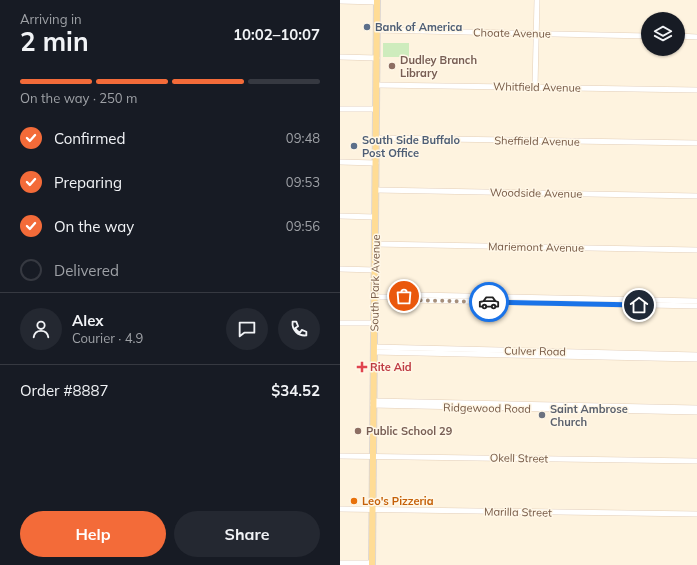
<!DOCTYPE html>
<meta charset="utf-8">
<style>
:root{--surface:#171b24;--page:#242831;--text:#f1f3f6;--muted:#9ea1a6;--line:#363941;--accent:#f36b39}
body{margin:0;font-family:Mulish,sans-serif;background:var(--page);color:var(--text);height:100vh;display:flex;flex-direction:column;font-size:15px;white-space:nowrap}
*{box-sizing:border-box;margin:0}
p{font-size:13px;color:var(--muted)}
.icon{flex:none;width:22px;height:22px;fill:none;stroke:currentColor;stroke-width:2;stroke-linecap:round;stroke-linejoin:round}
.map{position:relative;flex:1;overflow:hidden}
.drawer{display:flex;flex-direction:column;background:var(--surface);width:340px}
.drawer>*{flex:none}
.controls{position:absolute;left:301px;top:12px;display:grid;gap:8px}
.controls a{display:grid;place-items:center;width:44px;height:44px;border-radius:50%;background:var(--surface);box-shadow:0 1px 3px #0004;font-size:20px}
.pin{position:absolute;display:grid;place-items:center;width:34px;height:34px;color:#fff;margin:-17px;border:2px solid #fff;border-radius:50%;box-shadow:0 1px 4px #0007}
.courier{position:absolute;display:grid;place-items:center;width:40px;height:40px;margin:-20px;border:3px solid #1a73e8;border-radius:50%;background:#fff;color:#222;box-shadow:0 1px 5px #0007}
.summary em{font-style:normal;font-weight:700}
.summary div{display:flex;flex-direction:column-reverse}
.summary{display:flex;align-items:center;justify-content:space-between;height:68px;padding:0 20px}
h1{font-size:26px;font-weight:700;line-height:30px}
.bar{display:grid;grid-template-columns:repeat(4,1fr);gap:6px 4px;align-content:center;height:48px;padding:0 20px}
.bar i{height:5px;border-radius:3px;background:var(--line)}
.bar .selected{background:var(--accent)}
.bar p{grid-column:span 4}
.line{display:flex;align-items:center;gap:10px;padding:0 20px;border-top:1px solid var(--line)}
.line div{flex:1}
.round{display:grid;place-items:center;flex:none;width:42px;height:42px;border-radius:21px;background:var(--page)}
ol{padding:0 20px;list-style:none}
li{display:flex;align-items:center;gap:12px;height:44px}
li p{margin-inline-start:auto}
li .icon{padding:4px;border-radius:50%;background:var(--accent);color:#fff;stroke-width:4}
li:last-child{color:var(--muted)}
li i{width:22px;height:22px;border:2px solid var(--line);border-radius:50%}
.action{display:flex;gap:8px;margin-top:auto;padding:8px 20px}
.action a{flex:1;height:46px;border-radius:24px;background:var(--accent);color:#fff;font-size:16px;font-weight:700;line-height:46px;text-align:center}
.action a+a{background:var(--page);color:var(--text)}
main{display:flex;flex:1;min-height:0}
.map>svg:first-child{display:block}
.green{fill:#ceecbd}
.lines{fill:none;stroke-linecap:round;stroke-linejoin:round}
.minor-casing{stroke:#e3cfba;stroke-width:6}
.major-casing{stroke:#ded7d2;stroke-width:8}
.minor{stroke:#fff;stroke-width:5}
.major{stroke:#ffdc95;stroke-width:6}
.done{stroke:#a68f7b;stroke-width:4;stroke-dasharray:0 7.2}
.route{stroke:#1a73e8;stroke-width:5}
.service-dot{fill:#5c6f8a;stroke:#fff7e7;stroke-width:1.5}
.education-dot{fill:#8d6e63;stroke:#fff7e7;stroke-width:1.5}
.health-dot{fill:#e0444e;stroke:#fff7e7;stroke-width:1.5}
.worship-dot{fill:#6b7280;stroke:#fff7e7;stroke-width:1.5}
.food-dot{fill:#e8710a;stroke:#fff7e7;stroke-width:1.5}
.labels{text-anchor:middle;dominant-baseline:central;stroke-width:3;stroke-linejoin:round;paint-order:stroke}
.service-label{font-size:11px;font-weight:bold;fill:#4e5e75;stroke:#fff7e7;text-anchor:start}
.street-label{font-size:11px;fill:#765945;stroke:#fff7e7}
.education-label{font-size:11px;font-weight:bold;fill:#785e54;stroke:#fff7e7;text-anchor:start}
.health-label{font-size:11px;font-weight:bold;fill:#be3a42;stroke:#fff7e7;text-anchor:start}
.worship-label{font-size:11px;font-weight:bold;fill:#5b616d;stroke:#fff7e7;text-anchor:start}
.food-label{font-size:11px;font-weight:bold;fill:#c56008;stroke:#fff7e7;text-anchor:start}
</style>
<main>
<section class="drawer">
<div class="summary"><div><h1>2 min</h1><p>Arriving in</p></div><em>10:02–10:07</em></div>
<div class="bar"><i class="selected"></i><i class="selected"></i><i class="selected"></i><i></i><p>On the way · 250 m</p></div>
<ol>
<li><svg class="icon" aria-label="check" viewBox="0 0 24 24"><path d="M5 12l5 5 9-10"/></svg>Confirmed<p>09:48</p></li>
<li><svg class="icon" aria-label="check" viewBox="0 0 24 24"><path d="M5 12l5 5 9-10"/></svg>Preparing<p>09:53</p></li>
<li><svg class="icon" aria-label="check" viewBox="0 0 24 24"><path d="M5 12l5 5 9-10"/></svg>On the way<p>09:56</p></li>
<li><i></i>Delivered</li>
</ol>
<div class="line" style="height:72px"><a class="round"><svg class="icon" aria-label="person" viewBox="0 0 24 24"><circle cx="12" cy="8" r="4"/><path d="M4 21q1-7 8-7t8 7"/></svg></a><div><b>Alex</b><p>Courier · 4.9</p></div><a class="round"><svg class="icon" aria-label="chat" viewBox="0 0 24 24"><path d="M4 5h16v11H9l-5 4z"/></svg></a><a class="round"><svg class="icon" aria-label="phone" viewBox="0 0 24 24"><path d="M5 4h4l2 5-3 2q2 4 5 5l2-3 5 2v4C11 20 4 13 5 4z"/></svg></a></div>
<div class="line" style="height:52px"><div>Order #8887</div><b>$34.52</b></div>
<div class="action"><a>Help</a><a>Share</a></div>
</section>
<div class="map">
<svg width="357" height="565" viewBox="0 0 357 565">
<rect width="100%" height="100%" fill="#fef3df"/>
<rect class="green" x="43" y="43" width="26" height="14"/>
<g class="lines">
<g class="minor-casing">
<g id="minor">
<path d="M0 1 37 2"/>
<path d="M37 30 308 36"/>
<path d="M338 36 357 37"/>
<path d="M0 57 37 58"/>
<path d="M37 85 357 90"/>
<path d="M195 87 197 0"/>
<path d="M0 109H36"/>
<path d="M36 138 357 143"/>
<path d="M0 162 36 163"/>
<path d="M36 190 357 196"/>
<path d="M0 216 35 217"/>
<path d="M35 244 357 250"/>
<path d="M0 269 35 270"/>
<path d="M34 297H62L67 295H78L357 301"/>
<path d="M62 297 68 300 357 306"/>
<path d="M0 323H34"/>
<path d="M34 347 357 355"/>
<path d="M34 352 357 359"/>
<path d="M33 401 357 408"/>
<path d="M33 405 357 412"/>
<path d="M0 456 357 461"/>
<path d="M0 509 357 514"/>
<path d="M0 563H32"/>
</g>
</g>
<g class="major-casing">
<path id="major" d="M32 565 37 0"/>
</g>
<use href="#minor" class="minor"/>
<use href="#major" class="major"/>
</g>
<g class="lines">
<path class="done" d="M64 296 62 297 68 300 149 302"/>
<path class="route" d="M149 302 299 305"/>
</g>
<g class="service-dot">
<circle cx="27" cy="27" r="4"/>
<circle cx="14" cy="146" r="4"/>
</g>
<g class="education-dot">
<circle cx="52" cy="66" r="4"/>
<circle cx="18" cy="431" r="4"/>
</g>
<path class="health-dot" d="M20 361h4v4h4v4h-4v4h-4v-4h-4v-4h4z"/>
<circle class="worship-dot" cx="202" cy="415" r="4"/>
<circle class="food-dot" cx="14" cy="501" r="4"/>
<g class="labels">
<g class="service-label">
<text x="35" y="27">Bank of America</text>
<text x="22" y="140">South Side Buffalo<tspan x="22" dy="13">Post Office</tspan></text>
</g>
<g class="street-label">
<text transform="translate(172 33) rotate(1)">Choate Avenue</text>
<text transform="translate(197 87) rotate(1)">Whitfield Avenue</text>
<text transform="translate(197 141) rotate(1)">Sheffield Avenue</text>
<text transform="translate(196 193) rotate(1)">Woodside Avenue</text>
<text transform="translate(196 247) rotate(1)">Mariemont Avenue</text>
<text transform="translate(35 283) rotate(-89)">South Park Avenue</text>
<text transform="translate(195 351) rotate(1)">Culver Road</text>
<text transform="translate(147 408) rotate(1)">Ridgewood Road</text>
<text transform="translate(179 458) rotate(1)">Okell Street</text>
<text transform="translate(178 512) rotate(1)">Marilla Street</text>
</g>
<g class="education-label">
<text x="60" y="60">Dudley Branch<tspan x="60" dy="13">Library</tspan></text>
<text x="26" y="431">Public School 29</text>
</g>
<g class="health-label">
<text x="30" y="367">Rite Aid</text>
</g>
<g class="worship-label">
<text x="210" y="409">Saint Ambrose<tspan x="210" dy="13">Church</tspan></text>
</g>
<g class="food-label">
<text x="22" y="501">Leo's Pizzeria</text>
</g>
</g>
</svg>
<div class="controls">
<a><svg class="icon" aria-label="layers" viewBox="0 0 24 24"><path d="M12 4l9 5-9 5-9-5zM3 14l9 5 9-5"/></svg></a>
</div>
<div class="pin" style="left:64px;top:296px;background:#ea580c"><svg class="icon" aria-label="bag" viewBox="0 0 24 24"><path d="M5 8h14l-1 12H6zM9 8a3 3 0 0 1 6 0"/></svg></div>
<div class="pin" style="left:299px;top:305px;background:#1f2937"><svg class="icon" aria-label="home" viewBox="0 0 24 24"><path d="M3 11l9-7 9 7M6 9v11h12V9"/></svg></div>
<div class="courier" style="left:149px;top:302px"><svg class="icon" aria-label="car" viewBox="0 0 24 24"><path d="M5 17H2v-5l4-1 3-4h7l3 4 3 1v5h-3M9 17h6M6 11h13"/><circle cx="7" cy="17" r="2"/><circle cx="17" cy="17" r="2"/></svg></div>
</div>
</main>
